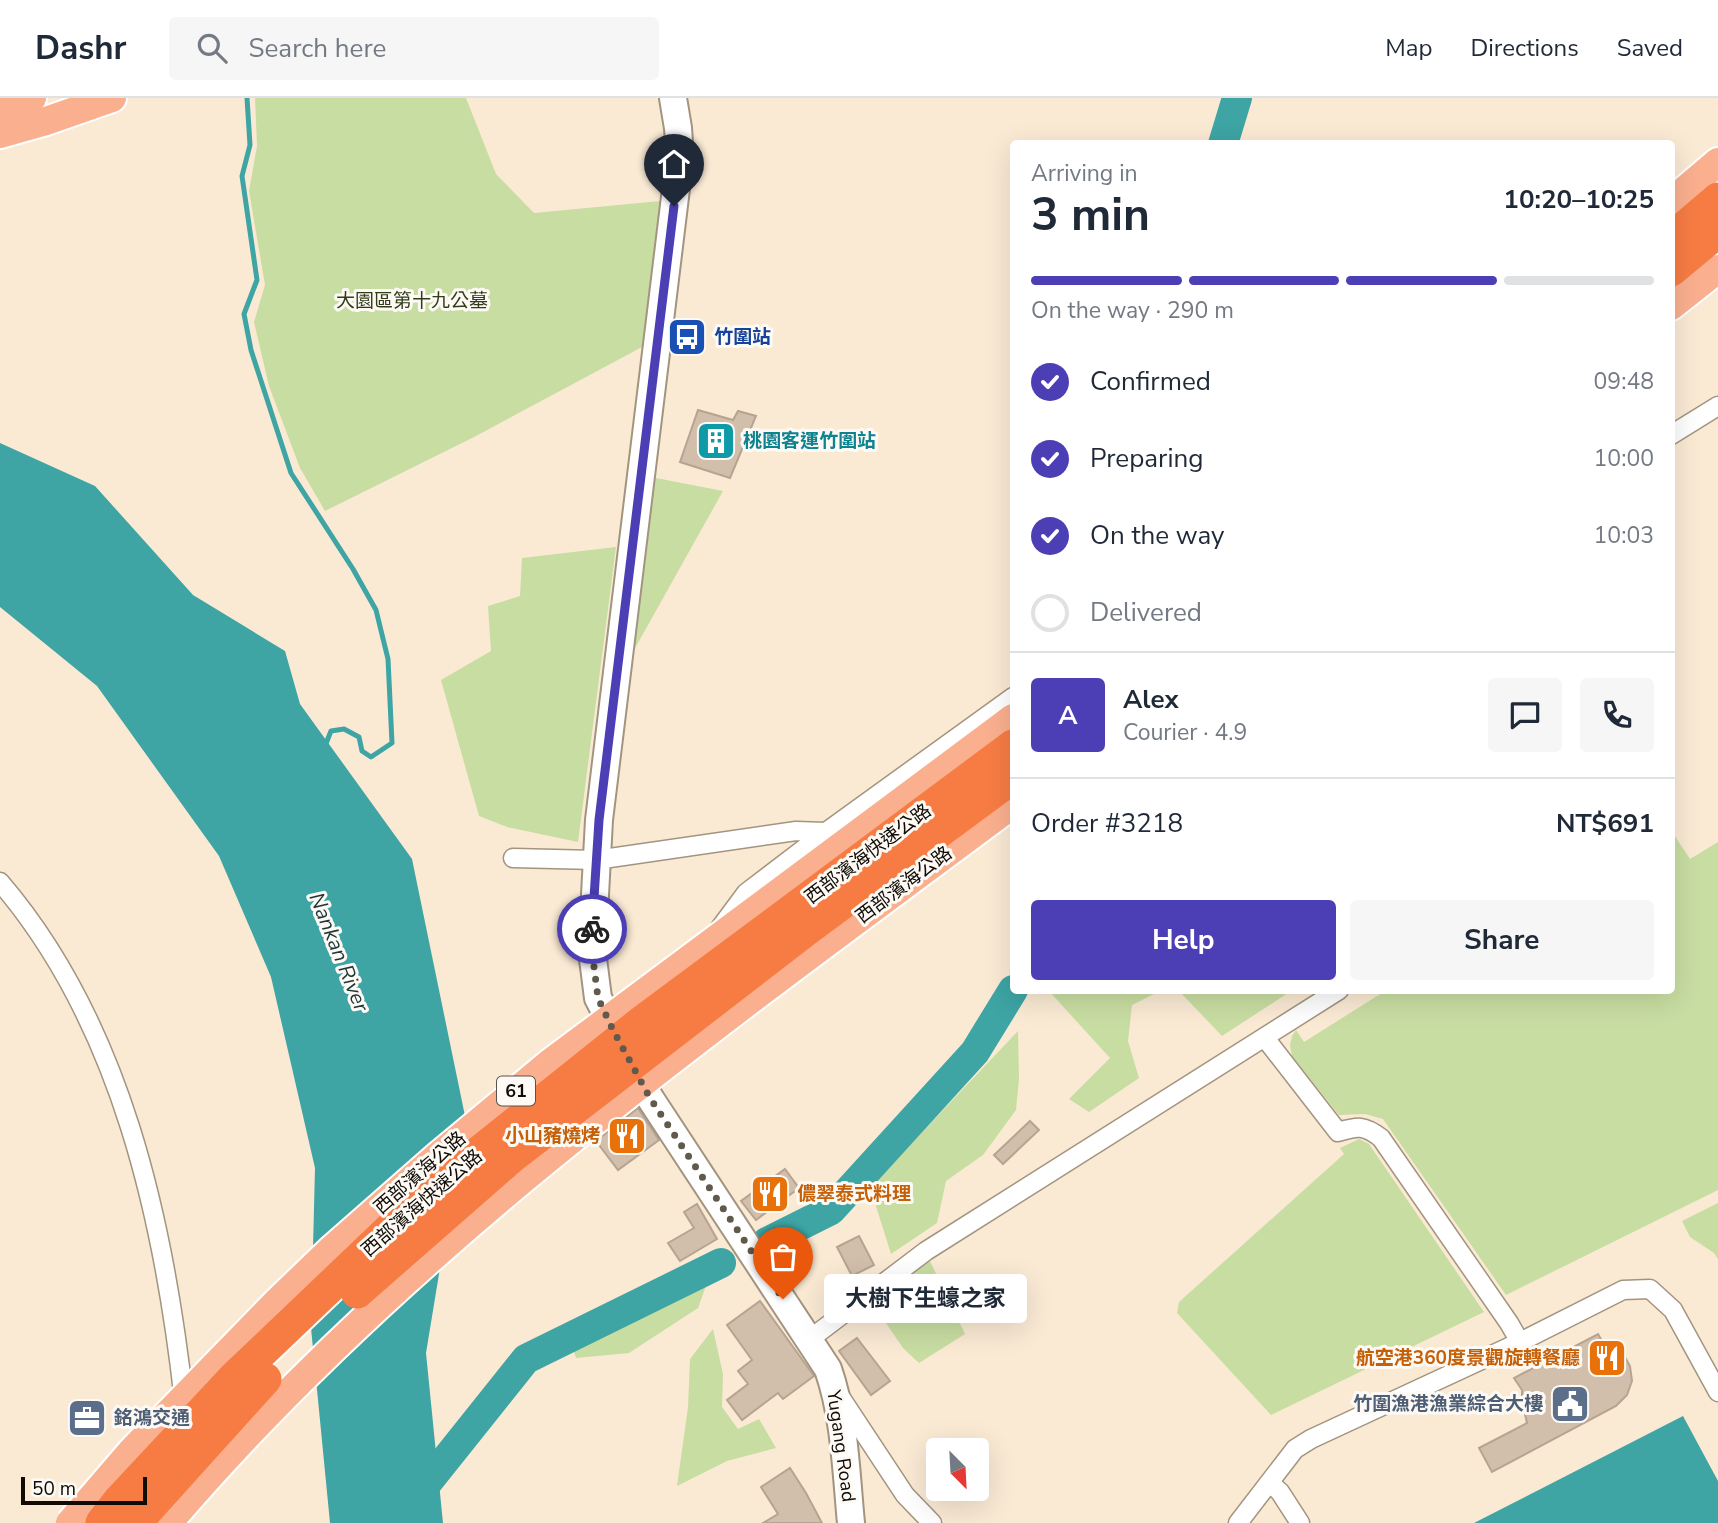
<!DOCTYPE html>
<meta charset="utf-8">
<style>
:root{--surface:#fff;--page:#f6f6f7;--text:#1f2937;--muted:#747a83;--line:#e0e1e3;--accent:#4c3eb5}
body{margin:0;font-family:"Nunito Sans","Noto Sans TC",sans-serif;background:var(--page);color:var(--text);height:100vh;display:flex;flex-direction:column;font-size:26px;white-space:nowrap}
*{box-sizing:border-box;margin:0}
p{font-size:23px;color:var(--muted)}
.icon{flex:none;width:38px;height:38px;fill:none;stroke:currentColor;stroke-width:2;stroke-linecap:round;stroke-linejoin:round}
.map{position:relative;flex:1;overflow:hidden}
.details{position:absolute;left:1010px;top:42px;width:665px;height:854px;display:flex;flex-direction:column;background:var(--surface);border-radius:7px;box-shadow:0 7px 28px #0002}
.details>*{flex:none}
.needle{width:46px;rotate:156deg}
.controls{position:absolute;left:926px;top:1340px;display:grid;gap:14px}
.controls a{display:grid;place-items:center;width:63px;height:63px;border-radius:7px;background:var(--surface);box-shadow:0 7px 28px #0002;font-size:35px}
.scale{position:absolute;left:21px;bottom:18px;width:126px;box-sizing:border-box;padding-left:7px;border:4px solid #100b05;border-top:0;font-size:19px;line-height:24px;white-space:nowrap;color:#100b05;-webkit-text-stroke:5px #fdfaf5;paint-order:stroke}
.pin{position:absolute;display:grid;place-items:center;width:60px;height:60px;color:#fff;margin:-72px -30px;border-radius:50% 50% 50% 0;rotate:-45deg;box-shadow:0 0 7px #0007}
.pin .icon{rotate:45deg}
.courier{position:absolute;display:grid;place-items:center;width:70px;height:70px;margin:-35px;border:5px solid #4c3eb5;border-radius:50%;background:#fff;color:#222;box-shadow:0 2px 9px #0007}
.bubble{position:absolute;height:49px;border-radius:7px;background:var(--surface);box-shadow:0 7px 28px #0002;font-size:23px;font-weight:700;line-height:49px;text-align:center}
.overview em{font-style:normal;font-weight:700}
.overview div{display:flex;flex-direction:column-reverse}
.overview{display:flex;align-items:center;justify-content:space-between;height:119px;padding:0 21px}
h1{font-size:46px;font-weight:700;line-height:52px}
.bar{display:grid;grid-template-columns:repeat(4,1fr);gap:10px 7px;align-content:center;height:84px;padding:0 21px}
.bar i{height:9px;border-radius:5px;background:var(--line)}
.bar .selected{background:var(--accent)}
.bar p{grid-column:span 4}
.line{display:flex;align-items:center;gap:18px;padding:0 21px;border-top:2px solid var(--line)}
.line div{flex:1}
.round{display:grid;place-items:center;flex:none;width:74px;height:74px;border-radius:7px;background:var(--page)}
ol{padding:0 21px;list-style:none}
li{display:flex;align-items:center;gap:21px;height:77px}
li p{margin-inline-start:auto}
li .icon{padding:7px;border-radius:50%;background:var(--accent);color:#fff;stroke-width:4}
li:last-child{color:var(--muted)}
li i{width:38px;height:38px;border:4px solid var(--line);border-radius:50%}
.cta{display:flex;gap:14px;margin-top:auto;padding:14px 21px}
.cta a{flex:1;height:80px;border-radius:7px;background:var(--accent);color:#fff;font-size:28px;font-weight:700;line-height:80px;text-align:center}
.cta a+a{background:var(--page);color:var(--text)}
header{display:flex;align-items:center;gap:42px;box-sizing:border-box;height:98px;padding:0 35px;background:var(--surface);border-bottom:2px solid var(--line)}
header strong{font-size:33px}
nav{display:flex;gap:38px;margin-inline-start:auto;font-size:24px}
.search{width:490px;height:63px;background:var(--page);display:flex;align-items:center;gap:18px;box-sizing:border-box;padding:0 24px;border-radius:7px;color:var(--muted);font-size:26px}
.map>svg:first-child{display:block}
.green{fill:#c8dda2}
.water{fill:#3ea4a4}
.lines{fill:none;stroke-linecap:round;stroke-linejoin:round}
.stream{stroke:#3ea4a4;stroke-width:5}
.river{stroke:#3ea4a4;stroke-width:30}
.building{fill:#d1beab;stroke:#b7a391;stroke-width:2}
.street-casing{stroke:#a2947f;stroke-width:21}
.secondary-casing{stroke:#a2947f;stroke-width:30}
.primary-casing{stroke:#fff;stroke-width:32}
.highway-casing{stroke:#fff;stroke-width:37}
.street{stroke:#fff;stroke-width:18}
.secondary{stroke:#fff;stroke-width:26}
.primary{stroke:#fab08f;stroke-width:28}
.highway{stroke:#f77c44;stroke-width:33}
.primary-bridge-casing{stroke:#fff;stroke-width:32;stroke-linecap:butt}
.highway-bridge-casing{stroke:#fff;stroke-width:37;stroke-linecap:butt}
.primary-bridge{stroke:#fab08f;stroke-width:28}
.highway-bridge{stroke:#f77c44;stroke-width:33}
.done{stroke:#62594d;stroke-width:7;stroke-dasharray:0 12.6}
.route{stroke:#4c3eb5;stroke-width:9}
.labels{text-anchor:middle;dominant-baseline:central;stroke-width:6;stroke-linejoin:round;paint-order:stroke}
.shield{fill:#fdfaf5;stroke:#57534d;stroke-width:2}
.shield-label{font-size:18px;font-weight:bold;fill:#100b05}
.park-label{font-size:19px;fill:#313d19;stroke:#fdfaf5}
.transit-label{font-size:19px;font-weight:bold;fill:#164399;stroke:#fdfaf5;text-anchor:start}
.culture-label{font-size:19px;font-weight:bold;fill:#0d838f;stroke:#fdfaf5;text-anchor:start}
.street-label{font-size:19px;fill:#100b05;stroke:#fdfaf5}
.food-label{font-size:19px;font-weight:bold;fill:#c56008;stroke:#fdfaf5;text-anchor:end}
.service-label{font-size:19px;font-weight:bold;fill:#4e5e75;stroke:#fdfaf5;text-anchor:end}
.water-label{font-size:21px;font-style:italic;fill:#1f3636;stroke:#fdfaf5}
</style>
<header>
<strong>Dashr</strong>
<div class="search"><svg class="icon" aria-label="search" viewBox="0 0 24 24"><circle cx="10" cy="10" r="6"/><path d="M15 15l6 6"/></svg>Search here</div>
<nav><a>Map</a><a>Directions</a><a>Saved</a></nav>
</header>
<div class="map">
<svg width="1718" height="1425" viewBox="0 0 1718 1425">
<rect width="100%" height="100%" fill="#faead4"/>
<g class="green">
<path d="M255 0H466L496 76 534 115 660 103 642 249 474 339 325 413 300 370 269 288 254 224 265 187 249 93 257 48Z"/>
<path d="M651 379 723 393 634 552Z"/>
<path d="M616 449 578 744 507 729 479 718 441 582 491 553 488 508 520 498 522 460Z"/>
<path d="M1671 732 1690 761 1718 744V1092L1506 1197 1383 1021 1365 1016 1339 1017 1292 958 1290 947 1292 938 1296 932 1304 944 1385 893 1671 892Z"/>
<path d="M1049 893H1160L1132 907 1128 943 1139 980 1089 1014 1069 1001 1110 960Z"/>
<path d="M1179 893H1291L1222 938Z"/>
<path d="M1018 933 1019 981 1016 1012 983 1057 946 1083 937 1125 891 1156 870 1089Z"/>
<path d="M1359 1041 1369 1046 1484 1214 1271 1317 1177 1215 1179 1204 1344 1056 1340 1050Z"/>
<path d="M1718 1105V1161L1714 1155 1690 1139 1682 1123Z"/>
<path d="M929 1161 965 1236 919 1265 903 1250 871 1203Z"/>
<path d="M708 1182 698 1210 629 1255 576 1260 572 1247Z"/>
<path d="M713 1231 723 1276 722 1309 738 1331 759 1321 776 1350 727 1363 677 1388 688 1309 690 1261Z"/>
</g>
<g class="water">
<path d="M0 345 95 388 193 497 285 553 300 606 412 761 465 1018 426 1255 443 1425H330L311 1230 315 1070 271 879 219 758 97 588 0 509Z"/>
<path d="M1683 1318 1718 1383V1425H1474Z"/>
</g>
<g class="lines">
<path class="stream" d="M247 0 250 47 242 78 257 182 244 216 251 252 291 375 353 471 376 512 388 561 392 645 371 659 362 653 359 639 344 631 331 633 325 648"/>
<g class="river">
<path d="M1223 46 1237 0"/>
<path d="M767 1144 831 1112 975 954 1013 892"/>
<path d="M395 1425 526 1261 721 1165"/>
</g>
</g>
<g class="building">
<path d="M698 312 733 322 738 313 756 318 730 380 680 364Z"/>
<path d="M638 1010 659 1042 618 1072 596 1043Z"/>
<path d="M1030 1023 1039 1032 1003 1066 994 1057Z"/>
<path d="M785 1071 799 1090 756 1122 741 1103Z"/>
<path d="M697 1106 717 1141 680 1163 668 1145 694 1130 684 1114Z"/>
<path d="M859 1138 874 1167 852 1178 837 1149Z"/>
<path d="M760 1203 814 1278 783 1301 778 1295 742 1322 727 1302 748 1286 738 1273 752 1262 727 1227Z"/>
<path d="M1598 1236 1602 1243 1612 1246 1622 1254 1630 1268 1632 1283 1627 1297 1616 1308 1492 1374 1479 1350 1527 1325 1522 1304V1292L1514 1280Z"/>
<path d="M857 1240 890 1283 871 1297 839 1253Z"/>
<path d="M790 1370 806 1395 822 1425H763L778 1416 761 1389Z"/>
</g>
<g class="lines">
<g class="street-casing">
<g id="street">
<path d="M1671 337 1718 308"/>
<path d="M513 760 596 762 796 733 826 734"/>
<path d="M0 784C121 925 164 1122 184 1303"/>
<path d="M720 830 746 795 826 734 1013 599"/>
<path d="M1265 940 1338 1034C1358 1028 1364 1027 1381 1040L1509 1225 1520 1244"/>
<path d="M810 1241 926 1153 1339 892"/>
<path d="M841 1300 905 1397 932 1425"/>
<path d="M1270 1385 1280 1394 1300 1425"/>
<path d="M1238 1425 1295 1351 1311 1341 1520 1244 1623 1192 1650 1191 1673 1212 1718 1294"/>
</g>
</g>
<g class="secondary-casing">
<path id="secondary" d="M673 0 678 30 680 58 599 722 592 853 598 900 650 1000 828 1271C845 1320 846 1374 851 1425"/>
</g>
<g class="primary-casing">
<g id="primary">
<path d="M0 10 32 0"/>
<path d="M0 36 46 23 112 0"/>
<path d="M1671 104 1718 64"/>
<path d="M1671 208 1718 171"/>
</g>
</g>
<g class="highway-casing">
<g id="highway">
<path d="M1671 141 1718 101"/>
<path d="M1671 172 1718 133"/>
</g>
</g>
<use href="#street" class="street"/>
<use href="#secondary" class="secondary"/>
<use href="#primary" class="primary"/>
<use href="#highway" class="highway"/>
<g class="primary-bridge-casing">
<g id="primary-bridge">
<path d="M70 1425 131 1354 278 1203 331 1152 438 1058 550 965 1013 620"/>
<path d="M168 1425C409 1143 717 927 1013 706"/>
</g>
</g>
<g class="highway-bridge-casing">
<g id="highway-bridge">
<path d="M357 1194 510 1060 807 831 1013 679"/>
<path d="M102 1425 120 1402 234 1280 427 1096 642 924 1013 648"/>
<path d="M135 1425 265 1281"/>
</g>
</g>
<use href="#primary-bridge" class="primary-bridge"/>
<use href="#highway-bridge" class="highway-bridge"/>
</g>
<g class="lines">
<path class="done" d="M592 831V853L598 900 613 932 650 1000 783 1201"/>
<path class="route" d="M592 831 599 722 674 108"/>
</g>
<defs>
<g id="bus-square" transform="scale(2.0125)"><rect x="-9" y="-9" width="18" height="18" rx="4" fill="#1a4fb4" stroke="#fdfaf5"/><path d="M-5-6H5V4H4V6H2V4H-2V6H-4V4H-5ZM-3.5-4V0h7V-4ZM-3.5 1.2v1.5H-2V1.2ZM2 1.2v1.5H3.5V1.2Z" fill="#fff"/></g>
<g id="building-square" transform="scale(2.0125)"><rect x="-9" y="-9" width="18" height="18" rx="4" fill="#0f9aa8" stroke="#fdfaf5"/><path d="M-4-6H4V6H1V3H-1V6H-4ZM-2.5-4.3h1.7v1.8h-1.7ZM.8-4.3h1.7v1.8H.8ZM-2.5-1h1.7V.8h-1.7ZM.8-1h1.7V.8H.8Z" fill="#fff"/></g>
<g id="restaurant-square" transform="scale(2.0125)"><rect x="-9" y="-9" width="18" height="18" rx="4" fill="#e8710a" stroke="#fdfaf5"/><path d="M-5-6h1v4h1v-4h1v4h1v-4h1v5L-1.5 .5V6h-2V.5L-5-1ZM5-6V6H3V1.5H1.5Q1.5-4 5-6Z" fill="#fff"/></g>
<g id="civic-square" transform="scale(2.0125)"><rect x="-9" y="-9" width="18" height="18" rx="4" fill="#5c6f8a" stroke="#fdfaf5"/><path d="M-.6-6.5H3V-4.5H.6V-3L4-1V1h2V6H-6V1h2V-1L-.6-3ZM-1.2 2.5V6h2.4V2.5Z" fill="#fff"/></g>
<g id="office-square" transform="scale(2.0125)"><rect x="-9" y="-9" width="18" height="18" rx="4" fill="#5c6f8a" stroke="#fdfaf5"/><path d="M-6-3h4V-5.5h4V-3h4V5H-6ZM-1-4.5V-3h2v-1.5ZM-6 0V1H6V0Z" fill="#fff"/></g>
</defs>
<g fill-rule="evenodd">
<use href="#bus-square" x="687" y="239"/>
<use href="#building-square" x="716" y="343"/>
<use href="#restaurant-square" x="627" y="1038"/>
<use href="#restaurant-square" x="770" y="1096"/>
<use href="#restaurant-square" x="1607" y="1260"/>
<use href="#civic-square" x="1570" y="1306"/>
<use href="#office-square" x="87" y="1320"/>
</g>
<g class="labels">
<rect class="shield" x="497" y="978.5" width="38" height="29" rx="5"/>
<g class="shield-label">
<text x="516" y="993">61</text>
</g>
<g class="park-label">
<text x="412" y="203">大園區第十九公墓</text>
</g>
<g class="transit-label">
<text x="714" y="239">竹圍站</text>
</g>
<g class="culture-label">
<text x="743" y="343">桃園客運竹圍站</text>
</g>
<g class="street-label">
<text transform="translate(868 756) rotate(-37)">西部濱海快速公路</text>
<text transform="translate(904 787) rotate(-37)">西部濱海公路</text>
<text transform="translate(420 1075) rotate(-41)">西部濱海公路</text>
<text transform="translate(422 1105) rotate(-41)">西部濱海快速公路</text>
<text transform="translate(841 1348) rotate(82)">Yugang Road</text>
</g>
<g class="food-label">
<text x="600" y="1038">小山豬燒烤</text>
<text x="797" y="1096" text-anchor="start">儂翠泰式料理</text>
<text x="1580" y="1260">航空港360度景觀旋轉餐廳</text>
</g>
<g class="service-label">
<text x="1543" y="1306">竹圍漁港漁業綜合大樓</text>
<text x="114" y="1320" text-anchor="start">銘鴻交通</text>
</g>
<g class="water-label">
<text transform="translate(339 854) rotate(68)">Nankan River</text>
</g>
</g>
</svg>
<div class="controls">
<a><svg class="needle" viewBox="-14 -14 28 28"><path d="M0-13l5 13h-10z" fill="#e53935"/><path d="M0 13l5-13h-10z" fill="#747a83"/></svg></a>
</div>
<div class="scale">50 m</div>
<div class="pin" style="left:783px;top:1201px;background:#ea580c"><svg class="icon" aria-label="bag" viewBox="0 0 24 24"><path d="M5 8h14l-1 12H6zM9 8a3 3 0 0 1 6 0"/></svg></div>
<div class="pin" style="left:674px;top:108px;background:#1f2937"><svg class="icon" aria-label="home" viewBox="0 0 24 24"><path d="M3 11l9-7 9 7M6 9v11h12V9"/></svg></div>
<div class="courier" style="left:592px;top:831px"><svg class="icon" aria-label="bike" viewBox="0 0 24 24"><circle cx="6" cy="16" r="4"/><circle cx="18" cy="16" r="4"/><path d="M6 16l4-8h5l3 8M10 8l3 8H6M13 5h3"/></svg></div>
<div class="bubble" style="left:824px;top:1176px;width:203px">大樹下生蠔之家</div>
<section class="details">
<div class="overview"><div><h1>3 min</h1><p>Arriving in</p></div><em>10:20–10:25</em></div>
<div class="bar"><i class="selected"></i><i class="selected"></i><i class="selected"></i><i></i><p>On the way · 290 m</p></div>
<ol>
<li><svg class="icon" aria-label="check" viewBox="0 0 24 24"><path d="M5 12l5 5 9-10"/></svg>Confirmed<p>09:48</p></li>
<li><svg class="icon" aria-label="check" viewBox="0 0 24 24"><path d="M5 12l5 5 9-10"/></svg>Preparing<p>10:00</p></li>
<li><svg class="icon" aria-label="check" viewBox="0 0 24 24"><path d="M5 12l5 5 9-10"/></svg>On the way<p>10:03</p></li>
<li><i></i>Delivered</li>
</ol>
<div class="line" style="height:126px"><b class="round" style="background:var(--accent);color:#fff">A</b><div><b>Alex</b><p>Courier · 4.9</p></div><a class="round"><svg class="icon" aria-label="chat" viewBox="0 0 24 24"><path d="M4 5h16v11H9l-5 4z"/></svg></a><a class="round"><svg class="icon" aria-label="phone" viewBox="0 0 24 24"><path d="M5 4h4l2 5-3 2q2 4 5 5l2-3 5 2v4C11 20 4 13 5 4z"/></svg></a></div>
<div class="line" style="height:91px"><div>Order #3218</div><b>NT$691</b></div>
<div class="cta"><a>Help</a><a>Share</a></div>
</section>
</div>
